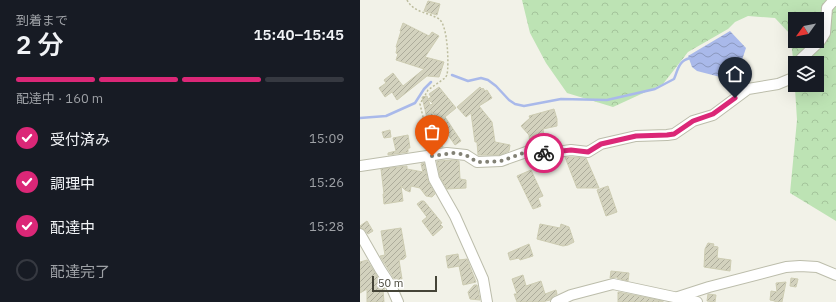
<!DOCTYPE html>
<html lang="ja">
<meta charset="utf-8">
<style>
:root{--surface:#171b24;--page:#20242c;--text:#f1f3f6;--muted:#9ea1a6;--line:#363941;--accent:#db2777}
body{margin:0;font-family:"IBM Plex Sans","Noto Sans JP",sans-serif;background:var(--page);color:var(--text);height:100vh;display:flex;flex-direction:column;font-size:15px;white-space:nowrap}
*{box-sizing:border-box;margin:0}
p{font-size:13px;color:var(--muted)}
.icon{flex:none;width:22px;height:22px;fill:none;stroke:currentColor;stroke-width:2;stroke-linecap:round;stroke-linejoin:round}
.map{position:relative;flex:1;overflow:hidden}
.panel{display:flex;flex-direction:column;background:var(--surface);width:360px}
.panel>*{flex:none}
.needle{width:26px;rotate:237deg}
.tools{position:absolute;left:428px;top:12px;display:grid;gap:8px}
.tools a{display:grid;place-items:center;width:36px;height:36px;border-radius:0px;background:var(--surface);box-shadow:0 4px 16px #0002;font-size:20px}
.scale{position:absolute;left:12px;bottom:10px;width:65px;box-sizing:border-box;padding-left:4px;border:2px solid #454437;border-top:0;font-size:11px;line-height:14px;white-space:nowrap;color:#454437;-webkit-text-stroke:3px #fff;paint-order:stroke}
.pin{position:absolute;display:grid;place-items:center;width:34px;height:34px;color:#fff;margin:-41px -17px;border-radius:50% 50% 50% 0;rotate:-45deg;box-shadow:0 0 4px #0007}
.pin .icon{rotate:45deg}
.courier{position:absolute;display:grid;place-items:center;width:40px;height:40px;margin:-20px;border:3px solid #db2777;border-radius:50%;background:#fff;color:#222;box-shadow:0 1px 5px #0007}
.headline em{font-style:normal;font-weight:600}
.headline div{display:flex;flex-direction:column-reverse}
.headline{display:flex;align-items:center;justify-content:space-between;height:68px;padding:0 16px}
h1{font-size:26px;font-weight:600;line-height:30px}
.bar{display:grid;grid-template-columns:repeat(4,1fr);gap:6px 4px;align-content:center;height:48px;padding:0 16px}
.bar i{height:5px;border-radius:3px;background:var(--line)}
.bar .active{background:var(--accent)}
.bar p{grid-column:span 4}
ol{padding:0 16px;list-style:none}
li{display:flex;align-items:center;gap:12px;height:44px}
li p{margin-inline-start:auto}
li .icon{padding:4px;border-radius:50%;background:var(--accent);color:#fff;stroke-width:4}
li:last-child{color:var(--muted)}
li i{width:22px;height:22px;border:2px solid var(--line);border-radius:50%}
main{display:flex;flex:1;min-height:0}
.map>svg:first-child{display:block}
.forest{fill:url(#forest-crowns);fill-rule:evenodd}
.water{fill:url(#water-waves)}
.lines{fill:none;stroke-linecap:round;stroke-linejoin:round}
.stream{stroke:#a9b9ea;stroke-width:2.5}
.building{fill:url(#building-hatch);stroke:#cdccb2}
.minor-casing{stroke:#bcbdab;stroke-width:12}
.path{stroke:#bdbd9e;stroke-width:1.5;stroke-dasharray:2 2;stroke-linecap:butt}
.minor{stroke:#fff;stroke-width:10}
.done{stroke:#828175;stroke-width:4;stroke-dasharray:0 7.2}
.route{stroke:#db2777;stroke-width:5}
</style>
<main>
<section class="panel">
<div class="headline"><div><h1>2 分</h1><p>到着まで</p></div><em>15:40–15:45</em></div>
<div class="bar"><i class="active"></i><i class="active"></i><i class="active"></i><i></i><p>配達中 · 160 m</p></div>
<ol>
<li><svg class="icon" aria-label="check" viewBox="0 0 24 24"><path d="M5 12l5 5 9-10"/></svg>受付済み<p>15:09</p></li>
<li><svg class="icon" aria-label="check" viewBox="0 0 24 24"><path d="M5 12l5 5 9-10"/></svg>調理中<p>15:26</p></li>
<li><svg class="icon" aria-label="check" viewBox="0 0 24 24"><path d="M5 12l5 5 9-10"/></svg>配達中<p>15:28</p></li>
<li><i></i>配達完了</li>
</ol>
</section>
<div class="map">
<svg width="476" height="302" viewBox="0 0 476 302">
<defs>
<pattern id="forest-crowns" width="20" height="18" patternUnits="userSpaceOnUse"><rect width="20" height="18" fill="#bde3b4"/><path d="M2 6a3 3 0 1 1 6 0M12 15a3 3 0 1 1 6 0" fill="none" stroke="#a4c49b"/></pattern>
<pattern id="water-waves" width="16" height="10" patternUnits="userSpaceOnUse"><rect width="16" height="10" fill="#a9b9ea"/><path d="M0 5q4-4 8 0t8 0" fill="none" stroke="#8b98be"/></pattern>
<pattern id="building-hatch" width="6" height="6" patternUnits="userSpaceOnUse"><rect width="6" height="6" fill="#d3d2be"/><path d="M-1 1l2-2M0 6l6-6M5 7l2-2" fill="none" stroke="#adac9b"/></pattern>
</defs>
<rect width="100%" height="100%" fill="#f2f2e8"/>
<path class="forest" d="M162 0H476V221L430 193 437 120 433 58 430 34 415 18 388 16 375 22 368 29 328 52 303 84 253 107 207 93 186 63 170 33ZM435 19H457V41H435ZM435 63H457V85H435Z"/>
<path class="water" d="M370 31 386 48 376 78 368 79 337 71 332 67 328 56Z"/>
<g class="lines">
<g class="stream">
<path d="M92 75 108 81 121 78 128 80 136 86 149 100 155 104 164 106 201 99 247 100 295 89 314 79C318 70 318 61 330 58"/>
<path d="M0 118 26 116 55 103 64 89 71 82"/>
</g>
</g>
<g class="building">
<path d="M68 1 80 4 77 15 64 11Z"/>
<path d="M43 23 69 36 72 32 79 36 65 57 84 62 79 77 67 76 37 100 32 92 25 97 19 88 26 83 24 80 33 73 43 86 64 69 36 60 38 54 36 53 37 48 36 47 41 31H40Z"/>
<path d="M79 87 96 108 85 117 101 141 95 145 71 110 83 147 74 148 62 97 67 96 70 105 73 104 68 99 71 97 69 94Z"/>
<path d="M120 87 122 89 123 88 125 91 127 90 132 98 119 106 132 122 135 142 150 145 149 151 140 155H118L117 142H115L111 113 106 117 97 107Z"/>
<path d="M194 109 197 119V126L183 129 185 147 170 145 169 135 161 126 170 118 169 116Z"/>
<path d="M30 130 31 137 24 138 22 132Z"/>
<path d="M48 135 50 148H48V152L28 155V153L36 151 33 138Z"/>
<path d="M205 157H211L226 158 239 188H217Z"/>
<path d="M94 160 99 161 100 179 106 180V188L87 189 80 177 77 161Z"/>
<path d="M64 163 68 181 75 194 72 197 66 196 60 188 51 186 50 192 45 190 41 186 43 201 24 204 23 194H24L21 169 47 166V169L63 172 61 164Z"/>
<path d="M171 170 183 196 178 198 181 206 173 209 157 176Z"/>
<path d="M248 186 257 212 246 216 237 190Z"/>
<path d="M61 201H64L82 223 80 224 83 227 73 236 62 221 67 217 57 204Z"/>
<path d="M7 221 13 231 8 234 4 229 0 228V226Z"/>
<path d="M180 224 200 228 201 224 209 227 214 242 208 245 203 246 177 239Z"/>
<path d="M41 228 46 257 44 259 39 260 42 279 35 280 20 256 25 255 21 231Z"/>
<path d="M348 243 354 244 353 246 358 247 357 258 371 260 370 271 344 267 345 249Z"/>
<path d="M169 244 173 256 160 260 159 258 150 260 148 253Z"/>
<path d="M98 254 99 260 107 259 116 282 103 285 99 266 88 268 86 256Z"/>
<path d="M7 260 25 289 23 290 24 302H7V289L0 293V262Z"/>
<path d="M251 271 269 273 268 281 257 278V277L250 278Z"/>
<path d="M163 275 166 286 181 281 185 294 196 290 197 294 193 296 190 300 182 302H157L154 294H157L152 279Z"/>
<path d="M431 278 438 279 436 287 430 286Z"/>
<path d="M426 282 422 302H415V301L410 300 411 291 417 292 416 283Z"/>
<path d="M114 285H117L120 300 110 299 108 292Z"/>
<path d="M258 292 303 301V302H258Z"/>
<path d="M348 294 356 295 355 302 347 301Z"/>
</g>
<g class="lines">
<g class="minor-casing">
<g id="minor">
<path d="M441 63V59L460 41 465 33 467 8 473 1H476"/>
<path d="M69 156 74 179 95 216 123 279 127 302"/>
<path d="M0 166 87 153 106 155 117 162 141 161 169 151 182 154 211 150 228 152 241 144 276 136 307 135 314 134 333 121 353 115 388 89 418 84 435 77"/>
<path d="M0 234 20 269 31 286 38 302"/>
<path d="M318 297 349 287 426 267 440 266 457 267 476 275"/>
<path d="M196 302 211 295 253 284 337 302"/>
</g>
</g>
<path class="path" d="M47 0C54 13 68 12 79 19 88 25 89 65 87 75L85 78 68 90 60 104 70 147"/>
<use href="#minor" class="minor"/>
</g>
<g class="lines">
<path class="done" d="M72 156 94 153 106 155 117 162H124L141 161 169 151 184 153"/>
<path class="route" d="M184 153 211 150 228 152 241 144 276 136 307 135 314 134 333 121 353 114 375 98"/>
</g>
</svg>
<div class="tools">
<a><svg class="needle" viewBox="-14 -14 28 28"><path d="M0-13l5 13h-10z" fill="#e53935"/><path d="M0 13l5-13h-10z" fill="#9ea1a6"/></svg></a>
<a><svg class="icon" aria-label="layers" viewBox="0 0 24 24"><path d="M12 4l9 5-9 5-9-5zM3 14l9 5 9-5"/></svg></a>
</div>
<div class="scale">50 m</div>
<div class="pin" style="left:72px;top:156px;background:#ea580c"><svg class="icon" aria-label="bag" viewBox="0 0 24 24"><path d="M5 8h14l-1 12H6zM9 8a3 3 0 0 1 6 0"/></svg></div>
<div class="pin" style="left:375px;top:98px;background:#1f2937"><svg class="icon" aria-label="home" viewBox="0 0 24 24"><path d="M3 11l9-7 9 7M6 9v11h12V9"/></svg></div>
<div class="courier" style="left:184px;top:153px"><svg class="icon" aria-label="bike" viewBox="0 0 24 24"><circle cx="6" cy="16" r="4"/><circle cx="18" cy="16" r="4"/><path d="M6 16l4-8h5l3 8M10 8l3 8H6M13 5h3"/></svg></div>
</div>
</main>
